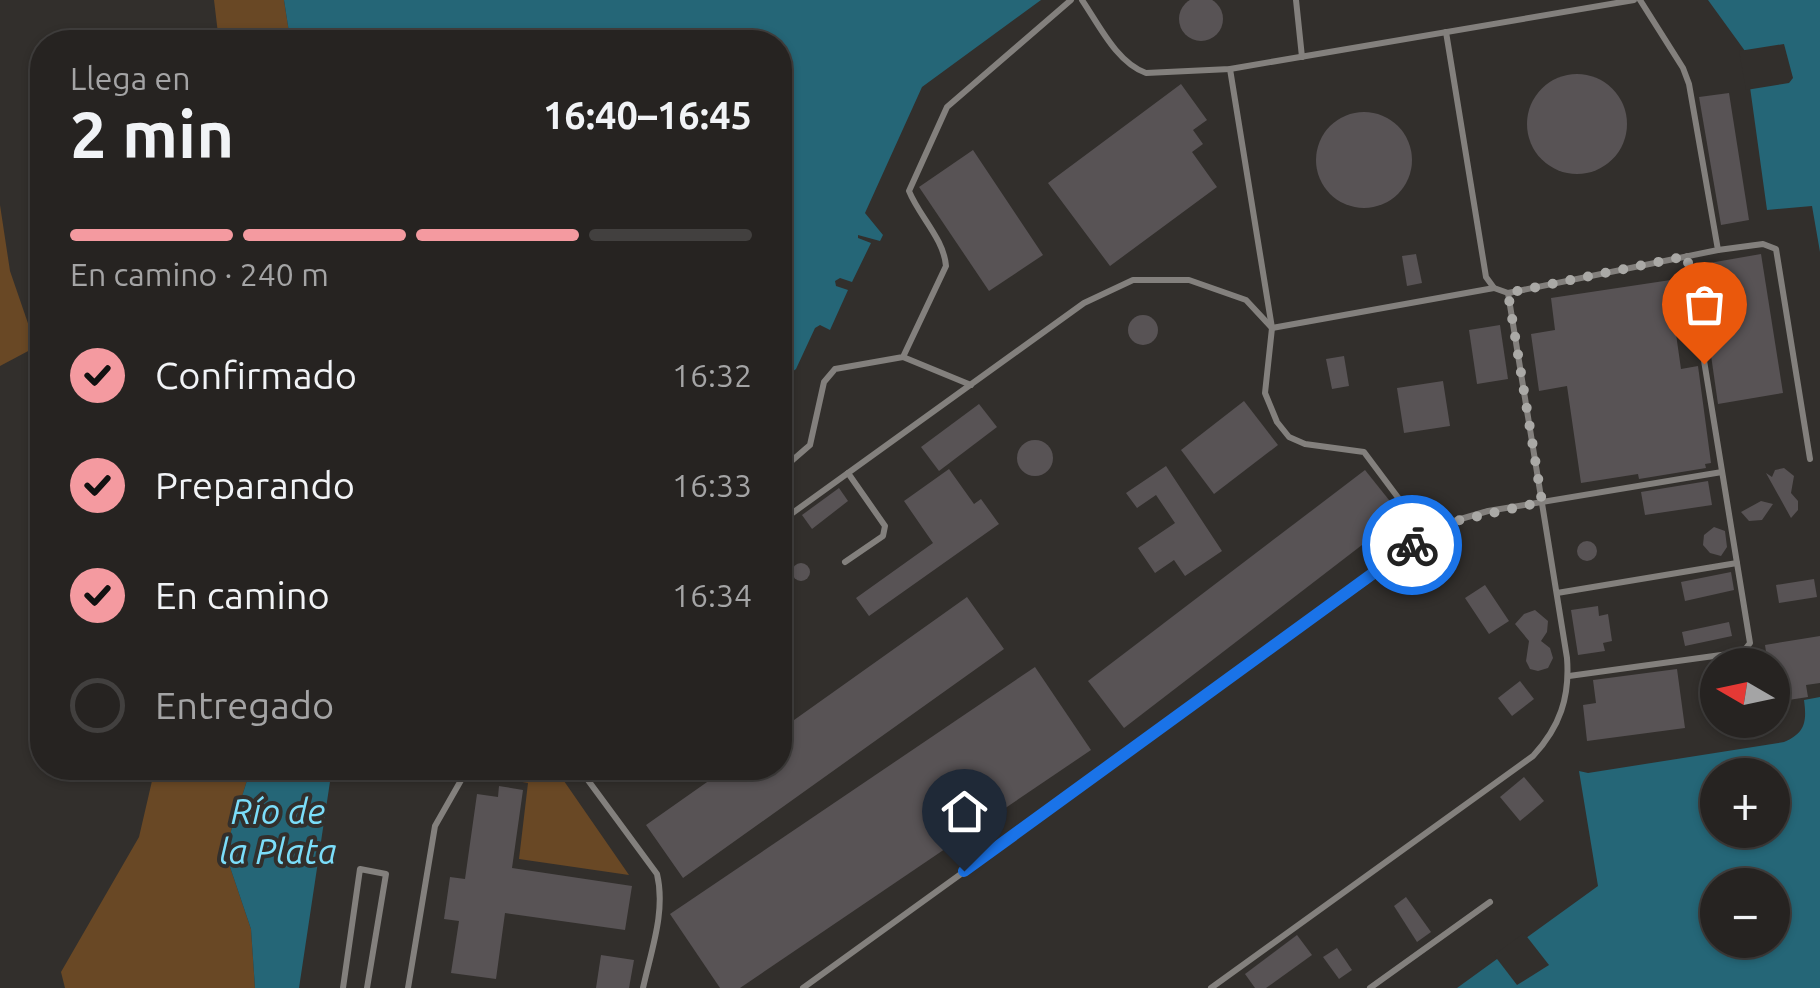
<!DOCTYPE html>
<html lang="es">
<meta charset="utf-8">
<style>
:root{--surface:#262321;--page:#322f2e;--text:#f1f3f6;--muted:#a4a4a5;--line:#42403f;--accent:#f49aa0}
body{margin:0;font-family:Ubuntu,sans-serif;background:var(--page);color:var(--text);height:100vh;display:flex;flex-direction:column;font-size:38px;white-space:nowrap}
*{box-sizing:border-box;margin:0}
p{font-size:32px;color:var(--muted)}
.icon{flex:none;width:55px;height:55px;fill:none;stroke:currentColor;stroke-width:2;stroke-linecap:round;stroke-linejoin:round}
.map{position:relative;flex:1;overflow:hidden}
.details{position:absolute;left:30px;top:30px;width:762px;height:750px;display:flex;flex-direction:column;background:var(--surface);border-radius:40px;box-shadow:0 2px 8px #0004,0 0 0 2px var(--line)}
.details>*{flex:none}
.needle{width:65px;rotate:279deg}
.tools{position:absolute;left:1700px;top:648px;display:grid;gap:20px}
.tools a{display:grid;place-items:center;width:90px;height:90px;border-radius:50%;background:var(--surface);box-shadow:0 2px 8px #0004,0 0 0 2px var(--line);font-size:50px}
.pin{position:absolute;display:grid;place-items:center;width:85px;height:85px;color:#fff;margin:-102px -42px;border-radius:50% 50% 50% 0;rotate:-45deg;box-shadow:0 0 10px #0007}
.pin .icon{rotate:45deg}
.courier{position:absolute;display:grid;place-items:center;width:100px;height:100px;margin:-50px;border:8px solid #1a73e8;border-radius:50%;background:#fff;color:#222;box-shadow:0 2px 12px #0007}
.summary em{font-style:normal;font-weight:600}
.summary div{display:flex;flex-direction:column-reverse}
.summary{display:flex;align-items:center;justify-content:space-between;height:170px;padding:0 40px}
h1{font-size:65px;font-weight:600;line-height:75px}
.bar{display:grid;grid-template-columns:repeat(4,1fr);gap:15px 10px;align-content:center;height:120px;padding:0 40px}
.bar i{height:12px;border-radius:8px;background:var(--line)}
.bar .selected{background:var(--accent)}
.bar p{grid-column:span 4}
ol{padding:0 40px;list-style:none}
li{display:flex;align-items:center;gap:30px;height:110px}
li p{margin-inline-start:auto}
li .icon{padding:10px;border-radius:50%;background:var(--accent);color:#111;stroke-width:4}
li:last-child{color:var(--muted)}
li i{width:55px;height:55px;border:5px solid var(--line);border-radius:50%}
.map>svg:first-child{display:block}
.green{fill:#694825}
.water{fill:#256677;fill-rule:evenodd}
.pier{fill:#322f2c}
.building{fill:#585355}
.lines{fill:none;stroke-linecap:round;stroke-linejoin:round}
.service{stroke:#83807d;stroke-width:6}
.done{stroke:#aaa9a6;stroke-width:10;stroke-dasharray:0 18}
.route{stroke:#1a73e8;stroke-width:12}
.labels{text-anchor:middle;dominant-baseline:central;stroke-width:8;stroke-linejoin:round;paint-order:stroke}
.water-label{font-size:35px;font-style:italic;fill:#7bddf9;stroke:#322f2c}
</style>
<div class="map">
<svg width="1820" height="988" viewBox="0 0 1820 988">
<rect width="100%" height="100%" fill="#322f2c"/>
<g class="green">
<path d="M214 0H284L289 32 298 42H219Z"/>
<path d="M0 205 10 271 32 335V349L0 366Z"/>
<path d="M155 768H251L231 831 230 867 251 929 255 988H65L61 972 139 837Z"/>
<path d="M480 768H555L629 875 519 859 528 783 476 774Z"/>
</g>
<g class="water">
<path d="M284 0H1041L922 87 865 213 883 235 880 241 858 235V238L871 243 852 282 840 278 835 281 836 286 848 290 830 330 820 325 815 328 796 369 780 381V42H298L289 32Z"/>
<path d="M1708 0H1820V252L1812 206 1767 210 1745 51Z"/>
<path d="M1820 697V988H1457L1598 886 1579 771 1588 773 1784 742C1805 733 1807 722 1804 700ZM1718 775H1772V830H1718ZM1718 885H1772V940H1718Z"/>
<path d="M251 768H336L331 775 299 988H255L251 929 230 867 231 831Z"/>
</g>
<g class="pier">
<path d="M1784 44 1793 78 1789 83 1746 90 1739 51Z"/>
<path d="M1524 933 1549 965 1517 985 1494 955Z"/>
</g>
<g class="building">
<circle cx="1201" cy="19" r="22"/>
<circle cx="1577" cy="124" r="50"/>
<path d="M1181 84 1207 120 1193 130 1203 144 1192 152 1217 187 1110 266 1048 183Z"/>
<path d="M1729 93 1749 220 1721 225 1699 97Z"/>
<circle cx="1364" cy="160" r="48"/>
<path d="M973 150 1043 255 989 291 919 187Z"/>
<path d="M1416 254 1422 283 1407 286 1402 256Z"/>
<path d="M1761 254 1783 393 1718 404 1698 265Z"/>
<path d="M1684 278 1689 310 1673 313 1681 369 1698 366 1711 463 1705 464 1706 468 1639 479 1638 474 1581 483 1567 386 1539 391 1531 334 1555 330 1551 298Z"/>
<circle cx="1143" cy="330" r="15"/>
<path d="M1500 325 1508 379 1477 384 1469 330Z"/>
<path d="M1344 356 1349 386 1332 389 1326 359Z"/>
<path d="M1443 381 1450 426 1404 433 1397 388Z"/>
<path d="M1244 401 1278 445 1214 494 1181 450Z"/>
<path d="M979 404 997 427 939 471 921 447Z"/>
<circle cx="1035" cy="458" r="18"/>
<path d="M1166 466 1222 551 1185 576 1174 560 1155 573 1138 548 1175 523 1156 495 1137 508 1126 493Z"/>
<path d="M1784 468 1794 476 1791 493 1798 501V510L1791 518 1766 473 1772 477 1775 470Z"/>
<path d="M949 469 974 504 981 499 999 524 869 616 856 598 933 543 904 501Z"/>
<path d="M1365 470 1401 515 1124 728 1088 681Z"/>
<path d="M1708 481 1712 505 1645 515 1641 492Z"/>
<path d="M839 488 848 501 812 529 802 515Z"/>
<path d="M1761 501 1773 504 1762 520 1749 521 1741 512Z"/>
<path d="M1714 527 1725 531 1727 547 1721 556 1710 553 1703 545 1704 535Z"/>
<circle cx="1587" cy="551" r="10"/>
<circle cx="801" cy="572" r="9"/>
<path d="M1731 572 1734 590 1685 601 1681 582Z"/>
<path d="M1814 579 1817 597 1779 603 1776 585Z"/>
<path d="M1485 585 1509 621 1489 634 1465 598Z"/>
<path d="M967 597 1004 649 683 878 646 825 727 768H780V730Z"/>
<path d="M1598 606 1599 616 1608 614 1612 641 1603 643 1605 651 1578 655 1571 610Z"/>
<path d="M1535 610 1548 621 1547 632 1541 641 1550 648 1553 658 1548 668 1538 671 1530 669 1526 661 1529 641 1515 624 1524 614Z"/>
<path d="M1729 622 1732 636 1685 646 1682 632Z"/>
<path d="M1820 636V683L1806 685 1808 697 1782 701 1780 686 1772 688V665H1768L1765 645Z"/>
<path d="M1035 667 1091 750 740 988H720L670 914Z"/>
<path d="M1677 669 1685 728 1587 741 1583 705 1596 703 1593 680Z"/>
<path d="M1520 681 1534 699 1512 716 1498 698Z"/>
<path d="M1524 777 1544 801 1520 821 1500 797Z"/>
<path d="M499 786 523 790 512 868 632 886 625 930 505 913 496 979 451 973 459 921 444 919 450 877 465 879 477 794 498 797Z"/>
<path d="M1406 897 1431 932 1417 942 1394 906Z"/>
<path d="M1297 935 1312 955 1266 988H1255L1245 974Z"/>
<path d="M1337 948 1352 970 1339 979 1323 957Z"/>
<path d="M601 955 634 960 629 988H596Z"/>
</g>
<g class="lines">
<g class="service">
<path d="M1082 0C1099 25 1117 63 1146 73L1230 69 1634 0"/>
<path d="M1296 0 1302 57"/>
<path d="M1446 32 1486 277 1494 288 1508 293"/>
<path d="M1230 69 1272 328 1265 393 1277 422 1289 437 1305 444 1364 452 1426 535"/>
<path d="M1718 250 1763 244 1776 249 1810 459"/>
<path d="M903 357 971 385"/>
<path d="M780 471 810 445 824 382 835 369 903 357 946 266C944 239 919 216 909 191L947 107 1071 0"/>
<path d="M780 522 1084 303 1133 280H1189L1246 300 1272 328 1494 288"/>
<path d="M845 562 883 536 885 526 848 473"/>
<path d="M1557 593 1737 563"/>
<path d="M1569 676 1743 652 1750 643 1687 256"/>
<path d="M579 768 657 874C666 911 651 951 643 988"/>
<path d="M343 988 360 869 386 874 367 988"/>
<path d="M408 988 435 826 468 768"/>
<path d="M803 988 1447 523 1488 511 1722 472"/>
<path d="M1211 988 1533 756C1560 727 1570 697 1567 658L1508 293 1718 250 1689 84 1683 68 1640 0"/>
<path d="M1370 988 1490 902"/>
</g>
</g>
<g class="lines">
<path class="done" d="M1412 545 1447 523 1542 502 1508 293 1687 256 1704 364"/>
<path class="route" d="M964 871 1412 545"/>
</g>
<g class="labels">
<g class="water-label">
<text x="278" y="811">Río de<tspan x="278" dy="40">la Plata</tspan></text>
</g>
</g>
</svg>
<div class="tools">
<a><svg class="needle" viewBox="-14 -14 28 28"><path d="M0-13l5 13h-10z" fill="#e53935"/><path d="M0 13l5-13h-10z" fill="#a4a4a5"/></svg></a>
<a>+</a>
<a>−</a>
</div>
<div class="pin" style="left:1704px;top:364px;background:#ea580c"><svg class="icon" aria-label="bag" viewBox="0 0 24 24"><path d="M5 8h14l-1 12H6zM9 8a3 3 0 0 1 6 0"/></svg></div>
<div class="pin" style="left:964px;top:871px;background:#1f2937"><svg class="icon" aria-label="home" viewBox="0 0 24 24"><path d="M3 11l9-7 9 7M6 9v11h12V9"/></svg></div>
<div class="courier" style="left:1412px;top:545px"><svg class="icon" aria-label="bike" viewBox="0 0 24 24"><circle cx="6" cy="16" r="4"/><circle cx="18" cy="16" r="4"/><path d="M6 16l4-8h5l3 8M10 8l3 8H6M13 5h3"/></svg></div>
<section class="details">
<div class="summary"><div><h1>2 min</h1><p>Llega en</p></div><em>16:40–16:45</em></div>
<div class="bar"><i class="selected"></i><i class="selected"></i><i class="selected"></i><i></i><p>En camino · 240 m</p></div>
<ol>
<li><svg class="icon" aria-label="check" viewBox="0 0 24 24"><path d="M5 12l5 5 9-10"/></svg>Confirmado<p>16:32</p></li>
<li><svg class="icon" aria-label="check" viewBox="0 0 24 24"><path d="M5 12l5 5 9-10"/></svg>Preparando<p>16:33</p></li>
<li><svg class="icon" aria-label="check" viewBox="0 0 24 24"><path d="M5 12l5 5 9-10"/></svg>En camino<p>16:34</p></li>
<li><i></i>Entregado</li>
</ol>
</section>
</div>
